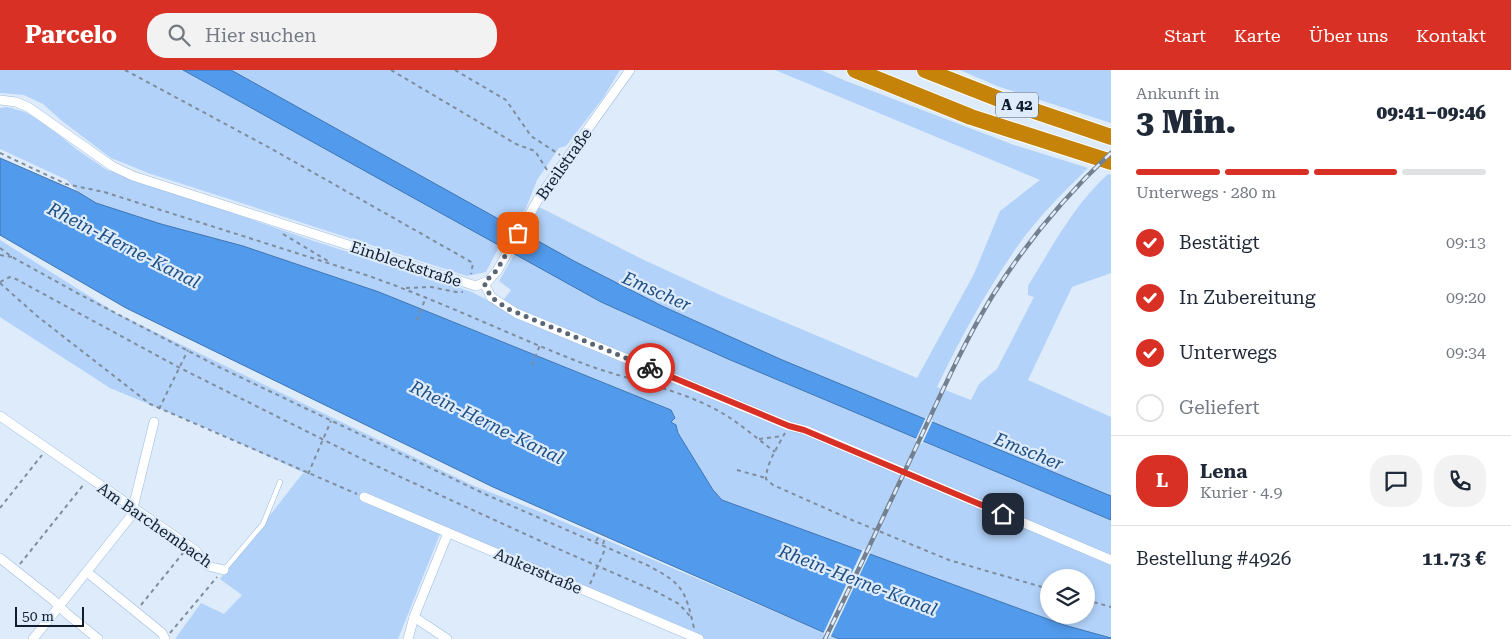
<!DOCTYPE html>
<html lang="de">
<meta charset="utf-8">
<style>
:root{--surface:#fff;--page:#f2f2f3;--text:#1f2937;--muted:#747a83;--line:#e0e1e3;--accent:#d93025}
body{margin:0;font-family:"Roboto Serif",serif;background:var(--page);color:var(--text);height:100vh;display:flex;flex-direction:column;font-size:19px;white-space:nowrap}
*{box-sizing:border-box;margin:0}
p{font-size:16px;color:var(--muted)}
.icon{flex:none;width:28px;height:28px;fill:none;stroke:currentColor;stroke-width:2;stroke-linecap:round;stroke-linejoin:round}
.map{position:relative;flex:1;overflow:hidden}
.sheet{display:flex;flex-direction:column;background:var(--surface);width:400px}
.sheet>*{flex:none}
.buttons{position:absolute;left:1040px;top:499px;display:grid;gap:10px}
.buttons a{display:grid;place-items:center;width:55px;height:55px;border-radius:50%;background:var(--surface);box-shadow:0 2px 8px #0003;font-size:25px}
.scale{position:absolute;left:15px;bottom:12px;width:69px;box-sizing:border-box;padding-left:5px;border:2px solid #121e2d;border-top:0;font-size:14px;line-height:18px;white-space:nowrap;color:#121e2d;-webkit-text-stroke:4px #ddebfb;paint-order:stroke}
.pin{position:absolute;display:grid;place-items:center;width:42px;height:42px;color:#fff;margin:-21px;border-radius:10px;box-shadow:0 2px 8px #0006}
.courier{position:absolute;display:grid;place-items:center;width:50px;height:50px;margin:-25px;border:4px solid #d93025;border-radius:50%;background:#fff;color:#222;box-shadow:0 1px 6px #0007}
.headline em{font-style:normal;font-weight:800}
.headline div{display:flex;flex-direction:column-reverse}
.headline{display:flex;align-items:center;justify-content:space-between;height:85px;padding:0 25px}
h1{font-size:32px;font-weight:800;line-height:38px}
.bar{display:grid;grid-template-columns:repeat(4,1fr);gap:8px 5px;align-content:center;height:60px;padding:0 25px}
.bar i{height:6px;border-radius:4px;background:var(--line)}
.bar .active{background:var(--accent)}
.bar p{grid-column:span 4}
.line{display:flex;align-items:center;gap:12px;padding:0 25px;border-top:1px solid var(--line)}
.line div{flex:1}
.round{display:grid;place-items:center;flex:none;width:52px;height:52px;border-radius:20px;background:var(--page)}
ol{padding:0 25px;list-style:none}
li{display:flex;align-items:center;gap:15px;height:55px}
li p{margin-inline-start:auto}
li .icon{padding:5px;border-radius:50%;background:var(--accent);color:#fff;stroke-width:4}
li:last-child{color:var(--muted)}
li i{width:28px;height:28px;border:2px solid var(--line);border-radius:50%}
header{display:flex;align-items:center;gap:30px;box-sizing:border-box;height:70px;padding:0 25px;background:var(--accent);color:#fff}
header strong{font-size:24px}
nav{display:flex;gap:28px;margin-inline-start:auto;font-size:18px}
.search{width:350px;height:45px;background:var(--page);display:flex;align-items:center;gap:12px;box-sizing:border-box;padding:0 18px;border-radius:20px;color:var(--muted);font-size:19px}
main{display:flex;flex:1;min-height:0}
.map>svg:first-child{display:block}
.green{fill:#b2d2f9;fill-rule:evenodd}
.water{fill:#529aeb;stroke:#3f75b2}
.pier{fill:#ddebfb}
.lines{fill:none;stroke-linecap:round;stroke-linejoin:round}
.service-casing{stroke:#9abbe2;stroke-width:5.5}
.minor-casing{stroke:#9abbe2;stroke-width:10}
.motorway-casing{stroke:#fff;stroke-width:18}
.path{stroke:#7f8c9b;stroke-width:2;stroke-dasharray:4 4;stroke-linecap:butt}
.service{stroke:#fff;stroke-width:4.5}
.minor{stroke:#fff;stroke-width:9}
.motorway{stroke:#c58309;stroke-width:16}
.rail-casing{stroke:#73808f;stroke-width:4.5}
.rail{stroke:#ddebfb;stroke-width:2.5;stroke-dasharray:8;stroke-linecap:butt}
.done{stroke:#596675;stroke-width:5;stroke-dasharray:0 9}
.route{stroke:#d93025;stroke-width:6}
.labels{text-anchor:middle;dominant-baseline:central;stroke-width:4.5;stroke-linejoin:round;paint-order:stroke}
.shield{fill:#ddebfb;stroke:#4f5c6b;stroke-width:1}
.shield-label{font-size:15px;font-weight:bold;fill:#121e2d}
.street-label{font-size:16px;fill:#121e2d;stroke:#ddebfb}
.water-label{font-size:18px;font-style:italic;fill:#1d4e83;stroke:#ddebfb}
</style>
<header>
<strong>Parcelo</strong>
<div class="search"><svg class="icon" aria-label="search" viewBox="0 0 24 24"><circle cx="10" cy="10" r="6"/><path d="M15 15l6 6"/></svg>Hier suchen</div>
<nav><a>Start</a><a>Karte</a><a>Über uns</a><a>Kontakt</a></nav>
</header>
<main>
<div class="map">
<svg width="1111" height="569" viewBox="0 0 1111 569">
<rect width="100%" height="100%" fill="#ddebfb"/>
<g class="green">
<path d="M0 0H183L500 175 486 202 467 206 148 103 111 88 62 51 43 34 24 25 0 23Z"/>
<path d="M231 0H620L603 28 566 76 559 78 537 110 526 138 514 157Z"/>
<path d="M775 0H821L846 11 1014 75 1088 98C1063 123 1037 148 1017 177 986 221 960 269 937 317L971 330 979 314 997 299 1034 227 1028 225V216C1052 177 1073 136 1108 104L1111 105V203L1072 217 1028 310 1111 347V426C914 344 711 271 526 164L539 137 642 189 718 224 917 308 974 204 1000 141 1040 110Z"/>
<path d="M960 0H1111V53L997 16Z"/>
<path d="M7 37 25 42 46 54 76 79 107 100 314 171 472 222 499 236 511 220 499 211 515 183 601 232 728 289 1111 450V568L1064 555 722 430 713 420 678 363 676 355 671 352 675 347 671 340 379 222 243 176 161 154 96 133 78 122 67 110 0 79V38ZM1049 508H1086V545H1049Z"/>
<path d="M0 170 116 243 472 415 543 443 839 569H705L450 460 440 464 398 569H175L201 533 224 544 242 525 220 509 303 403 309 405 209 359 110 318 0 247Z"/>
</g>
<g class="water">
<path d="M183 0H231L574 191 662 236 780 289 1111 426V450L728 289 601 232Z"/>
<path d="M0 88 78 122 96 133 161 154 243 176 379 222 671 340 675 348 671 352 676 355 678 363 713 420 722 430 1064 555 1111 568V569H839L493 417 126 238 0 165Z"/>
</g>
<g class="pier">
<path d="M926 347 933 350 922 374 915 371Z"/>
<path d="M863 479 871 481 830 568 823 564Z"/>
</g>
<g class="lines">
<g class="service-casing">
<path id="service" d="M224 500 263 454 280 412"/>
</g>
<g class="minor-casing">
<g id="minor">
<path d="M0 30 16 32 28 37 112 96 133 106 476 216 488 211 497 201 540 126 630 0"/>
<path d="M484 213 491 227 516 243 789 356 805 360 1111 490"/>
<path d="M0 346 189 476 196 481 208 496 224 500"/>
<path d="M364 427 699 569"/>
<path d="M0 488 53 530 66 543 98 569"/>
<path d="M87 502 162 563 165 569"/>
<path d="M414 547 447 569"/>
<path d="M33 569 131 446 154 352"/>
<path d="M408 569 414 547 448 463"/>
</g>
</g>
<g class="motorway-casing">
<g id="motorway">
<path d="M855 0 971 47 1111 92"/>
<path d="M925 0 999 29 1111 67"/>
</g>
</g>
<g class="path">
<path d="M125 0 270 78 473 193 471 204"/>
<path d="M391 0 516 74 535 81 547 100"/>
<path d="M455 0 506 30 531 66 560 85"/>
<path d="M0 83 66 114 104 122 369 206C443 232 514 267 587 295 629 310 674 318 713 338 735 349 755 367 775 382"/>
<path d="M283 164 328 191"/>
<path d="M0 178 12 187 79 224 219 297 487 425 647 495C683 514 685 519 694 558"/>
<path d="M0 185 12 187"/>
<path d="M0 212 10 207 14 208 180 298 370 393 547 474 655 521 679 534 690 546"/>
<path d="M0 213 37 246 150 334 357 424"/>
<path d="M406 218 431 217 456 222H463"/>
<path d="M417 250 426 227"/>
<path d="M532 295 540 275"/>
<path d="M159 339 188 280"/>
<path d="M785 363C778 376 766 394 766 409L773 415 852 450 949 490 1049 519"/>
<path d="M759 369 783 366"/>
<path d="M737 400 766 408"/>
<path d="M308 404 331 351"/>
<path d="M0 438 42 385"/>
<path d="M596 471 601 463"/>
<path d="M603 474 606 465"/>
<path d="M20 494 84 414"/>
<path d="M590 514 606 477"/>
<path d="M1086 530 1111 537"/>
<path d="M141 535 183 483"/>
<path d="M170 563 217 507"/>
</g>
<use href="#service" class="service"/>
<use href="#minor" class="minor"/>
<use href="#motorway" class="motorway"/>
<g class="rail-casing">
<path id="rail" d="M825 569C854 509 883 448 911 388 937 333 961 277 993 225 1026 173 1066 125 1111 83"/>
</g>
<use href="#rail" class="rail"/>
</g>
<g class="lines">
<path class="done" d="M518 163 497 200 484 213 491 227 508 239 650 298"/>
<path class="route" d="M650 298 789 356 804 360 1003 444"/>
</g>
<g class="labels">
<rect class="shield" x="996" y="22.5" width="42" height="25" rx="4"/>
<g class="shield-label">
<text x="1017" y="35">A 42</text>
</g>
<g class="street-label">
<text transform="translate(564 94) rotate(-55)">Breilstraße</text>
<text transform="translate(406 194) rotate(18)">Einbleckstraße</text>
<text transform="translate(155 455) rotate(35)">Am Barchembach</text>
<text transform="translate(538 501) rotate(23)">Ankerstraße</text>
</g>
<g class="water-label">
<text transform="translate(124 175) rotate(27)">Rhein-Herne-Kanal</text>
<text transform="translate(657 221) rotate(24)">Emscher</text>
<text transform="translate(487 352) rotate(26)">Rhein-Herne-Kanal</text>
<text transform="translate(1029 381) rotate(22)">Emscher</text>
<text transform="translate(858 510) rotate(21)">Rhein-Herne-Kanal</text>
</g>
</g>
</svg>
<div class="buttons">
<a><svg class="icon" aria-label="layers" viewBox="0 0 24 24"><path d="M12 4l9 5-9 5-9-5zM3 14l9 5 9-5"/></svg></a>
</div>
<div class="scale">50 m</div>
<div class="pin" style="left:518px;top:163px;background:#ea580c"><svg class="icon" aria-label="bag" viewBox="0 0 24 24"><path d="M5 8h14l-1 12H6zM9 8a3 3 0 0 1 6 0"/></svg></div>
<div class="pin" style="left:1003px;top:444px;background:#1f2937"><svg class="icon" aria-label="home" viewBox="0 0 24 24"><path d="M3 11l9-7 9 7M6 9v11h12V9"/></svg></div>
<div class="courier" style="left:650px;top:298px"><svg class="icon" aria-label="bike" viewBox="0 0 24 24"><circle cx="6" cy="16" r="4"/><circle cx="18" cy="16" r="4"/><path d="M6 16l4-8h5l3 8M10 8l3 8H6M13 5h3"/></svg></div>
</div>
<section class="sheet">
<div class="headline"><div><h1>3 Min.</h1><p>Ankunft in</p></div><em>09:41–09:46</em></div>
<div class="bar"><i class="active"></i><i class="active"></i><i class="active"></i><i></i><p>Unterwegs · 280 m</p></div>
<ol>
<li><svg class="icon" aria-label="check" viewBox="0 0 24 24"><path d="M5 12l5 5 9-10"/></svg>Bestätigt<p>09:13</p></li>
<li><svg class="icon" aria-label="check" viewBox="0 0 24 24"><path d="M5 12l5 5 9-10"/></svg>In Zubereitung<p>09:20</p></li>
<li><svg class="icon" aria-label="check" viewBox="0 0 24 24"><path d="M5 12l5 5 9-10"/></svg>Unterwegs<p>09:34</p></li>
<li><i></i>Geliefert</li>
</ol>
<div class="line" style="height:90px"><b class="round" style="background:var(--accent);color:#fff">L</b><div><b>Lena</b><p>Kurier · 4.9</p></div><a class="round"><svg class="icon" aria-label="chat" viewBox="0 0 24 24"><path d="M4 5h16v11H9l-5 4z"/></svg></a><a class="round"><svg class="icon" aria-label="phone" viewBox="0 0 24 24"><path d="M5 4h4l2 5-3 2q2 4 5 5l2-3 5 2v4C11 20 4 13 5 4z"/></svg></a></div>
<div class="line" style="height:65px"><div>Bestellung #4926</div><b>11.73 €</b></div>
</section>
</main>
